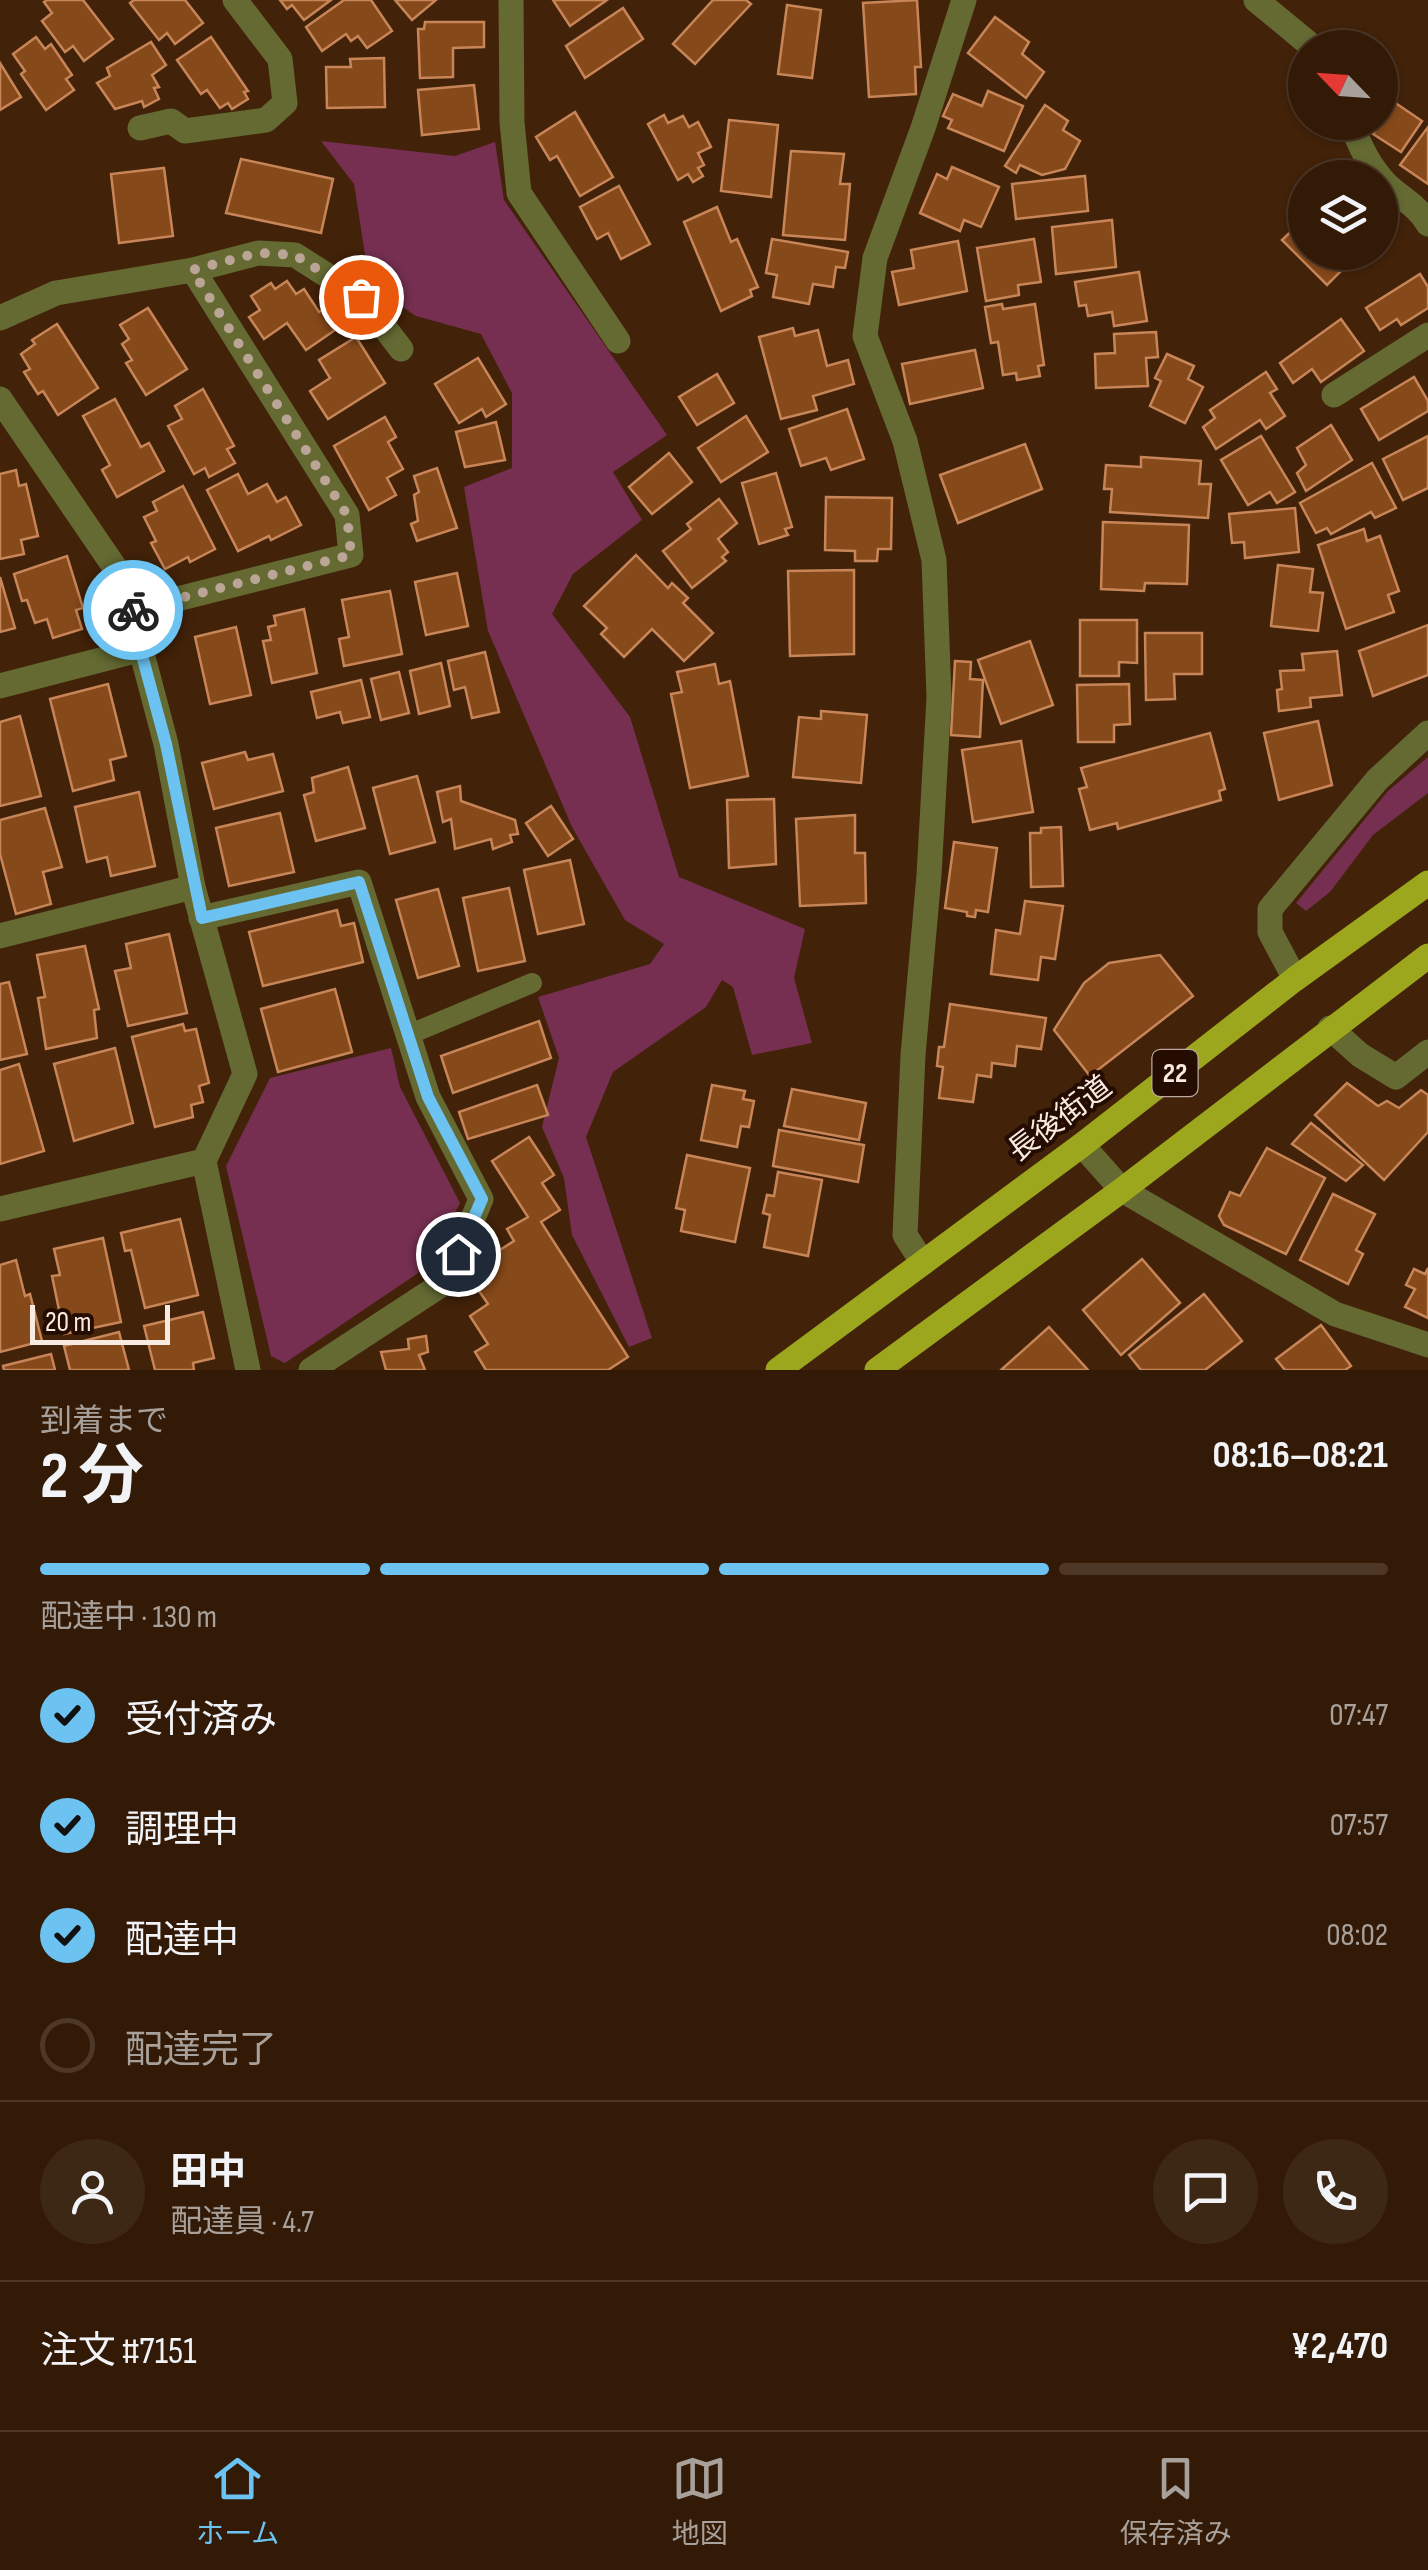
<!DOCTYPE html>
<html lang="ja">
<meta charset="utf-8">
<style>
:root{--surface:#321a07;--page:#3d2715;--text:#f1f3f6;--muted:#a8a19b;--line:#4d3828;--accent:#6cc3f2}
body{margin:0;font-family:"Sofia Sans Condensed","Noto Sans JP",sans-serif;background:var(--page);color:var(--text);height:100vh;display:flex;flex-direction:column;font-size:38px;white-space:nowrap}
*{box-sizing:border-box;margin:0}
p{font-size:32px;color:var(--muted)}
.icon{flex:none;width:55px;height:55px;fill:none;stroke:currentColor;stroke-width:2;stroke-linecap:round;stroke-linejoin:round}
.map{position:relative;height:1370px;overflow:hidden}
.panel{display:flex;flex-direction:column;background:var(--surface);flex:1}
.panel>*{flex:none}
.needle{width:65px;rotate:295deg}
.buttons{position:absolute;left:1288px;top:30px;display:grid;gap:20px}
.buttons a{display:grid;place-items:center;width:110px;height:110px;border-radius:50%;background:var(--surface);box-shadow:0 2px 8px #0004,0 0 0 2px var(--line);font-size:50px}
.scale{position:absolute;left:30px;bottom:25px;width:140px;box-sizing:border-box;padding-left:10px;border:5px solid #faebe2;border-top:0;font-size:28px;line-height:35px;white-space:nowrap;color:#faebe2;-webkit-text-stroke:8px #240c00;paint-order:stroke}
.pin{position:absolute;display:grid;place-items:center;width:85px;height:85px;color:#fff;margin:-42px;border:5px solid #fff;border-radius:50%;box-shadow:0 2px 10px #0007}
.courier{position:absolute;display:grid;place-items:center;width:100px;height:100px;margin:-50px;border:8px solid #6cc3f2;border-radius:50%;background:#fff;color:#222;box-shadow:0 2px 12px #0007}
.head em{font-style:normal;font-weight:700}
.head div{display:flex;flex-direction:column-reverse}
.head{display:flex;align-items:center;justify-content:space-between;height:170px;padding:0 40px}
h1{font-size:65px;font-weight:700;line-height:75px}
.bar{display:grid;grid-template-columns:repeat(4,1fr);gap:15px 10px;align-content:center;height:120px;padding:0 40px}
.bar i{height:12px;border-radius:8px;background:var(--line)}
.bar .current{background:var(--accent)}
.bar p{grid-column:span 4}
.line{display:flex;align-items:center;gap:25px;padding:0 40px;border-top:2px solid var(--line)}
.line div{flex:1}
.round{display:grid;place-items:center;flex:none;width:105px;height:105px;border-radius:52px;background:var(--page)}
ol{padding:0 40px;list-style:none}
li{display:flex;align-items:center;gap:30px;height:110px}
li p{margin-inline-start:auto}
li .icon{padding:10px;border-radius:50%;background:var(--accent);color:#111;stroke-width:4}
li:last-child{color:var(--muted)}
li i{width:55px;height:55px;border:5px solid var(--line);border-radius:50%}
.tabs{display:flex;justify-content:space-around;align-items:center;height:140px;border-top:2px solid var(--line);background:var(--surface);font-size:28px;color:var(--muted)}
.tabs a{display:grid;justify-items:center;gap:5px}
.tabs .current{color:var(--accent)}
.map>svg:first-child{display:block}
.green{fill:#762f50}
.building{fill:#86491a;stroke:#c78558;stroke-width:2.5}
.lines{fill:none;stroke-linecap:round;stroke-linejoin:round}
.service{stroke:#646a32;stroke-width:20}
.minor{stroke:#646a32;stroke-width:25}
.primary{stroke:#9ca71e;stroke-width:25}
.done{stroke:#baa596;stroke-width:10;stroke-dasharray:0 18}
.route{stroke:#6cc3f2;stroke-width:12}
.labels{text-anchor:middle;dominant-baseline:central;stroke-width:8;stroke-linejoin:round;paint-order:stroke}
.shield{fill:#240c00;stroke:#baa89e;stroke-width:2.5}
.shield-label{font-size:28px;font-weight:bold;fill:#faebe2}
.street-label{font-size:30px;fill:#faebe2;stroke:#240c00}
</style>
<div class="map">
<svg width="1428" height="1370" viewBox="0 0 1428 1370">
<rect width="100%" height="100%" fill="#422209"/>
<g class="green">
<path d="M321 141 455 156 495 142 504 200 667 435 613 472 642 520 573 574 552 614 630 717 679 877 805 929 794 978 812 1043 752 1055 733 987 722 980 706 1007 613 1072 586 1137 652 1338 629 1347 572 1235 564 1178 542 1127 559 1058 538 997 650 964 664 944 625 920 572 827 488 631 464 487 512 468V393L481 334 416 316 370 286 354 184Z"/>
<path d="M1428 757V793L1373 835 1330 892 1306 911 1296 903 1388 791Z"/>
<path d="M391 1048 400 1087 460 1203 427 1267 285 1363 271 1356 226 1166 270 1078Z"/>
</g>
<g class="building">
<path d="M47 0H83L113 39 84 61 73 46 65 52 42 21 52 13 44 2Z"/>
<path d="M134 0H185L203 23 175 44 167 33 159 40 130 3Z"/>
<path d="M280 0H331L304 20 292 5 287 9Z"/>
<path d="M344 0H371L392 31 367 48 358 36 351 41 346 34 322 51 306 27Z"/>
<path d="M395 0H436L412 20Z"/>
<path d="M553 0H607L570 26Z"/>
<path d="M713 0H746L751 4 695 64 673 44Z"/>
<path d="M917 0 921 67H915L916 94 869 97 863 3Z"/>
<path d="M787 5 821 10 812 78 778 74Z"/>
<path d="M623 8 643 39 585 78 566 46Z"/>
<path d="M995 17 1029 42 1022 54 1044 72 1026 98 968 53Z"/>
<path d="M425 22H484V47L453 48V77L420 78 418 29H424Z"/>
<path d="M36 37 45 49 51 44 72 75 66 79 74 90 46 110 21 74 25 71 13 54Z"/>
<path d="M211 37 248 91 244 92 248 99 232 109 228 103 220 108 207 90 201 94 177 60Z"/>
<path d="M151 42 166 65 152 75 159 87 154 88 159 99 144 107 142 101 115 109 97 83 110 76 107 68Z"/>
<path d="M384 58 385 107 327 108 326 67H351L350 59Z"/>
<path d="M0 63 21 97 0 110Z"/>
<path d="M474 85 479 129 422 135 418 90Z"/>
<path d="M988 91 1023 106 1004 151 948 128 952 120 943 116 953 94 982 106Z"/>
<path d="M1394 102 1422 121 1401 152 1373 134Z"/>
<path d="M1045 105 1068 121 1063 130 1080 141 1065 169 1042 175 1020 165 1016 173 1005 166Z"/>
<path d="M575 112 613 177 580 196 557 156 550 160 536 137Z"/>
<path d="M664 115 668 123 683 116 689 127 698 122 711 147 698 153 704 165 698 168 703 176 693 182 688 174 678 180 648 124Z"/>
<path d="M729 120 778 125 771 197 721 191Z"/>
<path d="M1428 127V184L1400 165Z"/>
<path d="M791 151 844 154 840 184H850L845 240 783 235Z"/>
<path d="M241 159 333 179 321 233 226 213Z"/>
<path d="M952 167 999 187 981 227 964 220 960 231 920 213 937 174 947 179Z"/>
<path d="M164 168 173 236 119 243 111 174Z"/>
<path d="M1085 176 1088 211 1016 219 1012 184Z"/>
<path d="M619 186 650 244 621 259 608 233 597 239 580 207Z"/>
<path d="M717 207 731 242 737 239 758 287 750 290 752 296 721 311 684 222Z"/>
<path d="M1305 218V252H1360L1327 285 1282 240Z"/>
<path d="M1112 220 1116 267 1056 274 1052 227Z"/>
<path d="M772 239 848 252 845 268 836 267 833 287 813 284 809 304 773 297 777 275 766 273Z"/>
<path d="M1034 239 1041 282 1018 285 1019 295 986 301 977 248Z"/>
<path d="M958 241 967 291 899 305 892 272 914 268 911 250Z"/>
<path d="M1139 272 1147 321 1114 326 1112 312 1088 316 1086 305 1079 306 1075 282Z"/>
<path d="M1420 274 1428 287V308L1401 325 1397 319 1380 330 1366 308Z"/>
<path d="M287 281 296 294 304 289 319 312 325 308 338 328 306 350 287 323 264 339 249 317 260 310 251 296 271 283 275 289Z"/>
<path d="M1002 304 1003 309 1035 304 1044 365 1038 366 1040 376 1017 380 1016 373 1003 375 998 342 991 343 985 307Z"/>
<path d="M148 308 187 369 146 395 126 363 132 360 122 344 129 339 120 325Z"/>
<path d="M1341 319 1364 351 1321 382 1312 369 1293 383 1280 363Z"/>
<path d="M57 324 98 388 58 415 43 391 38 394 24 372 30 369 21 354 35 344 32 340Z"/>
<path d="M793 328 795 336 818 330 827 366 848 360 854 384 813 396 817 410 781 419 759 337Z"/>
<path d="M1156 332 1158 357 1146 358 1148 386 1096 388 1095 354 1115 353 1114 334Z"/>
<path d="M356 337 385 383 328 419 310 391 330 378 319 360Z"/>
<path d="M975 350 983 388 910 404 902 364Z"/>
<path d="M1167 354 1194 366 1188 379 1203 387 1185 423 1150 406 1161 381 1155 378Z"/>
<path d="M478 358 506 404 486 417 482 409 459 423 435 384Z"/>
<path d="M1266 372 1277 389 1270 393 1285 416 1266 429 1260 420 1216 449 1203 427 1215 418 1210 410Z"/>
<path d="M717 374 734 403 697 425 679 397Z"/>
<path d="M1414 377 1428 401V411L1379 440 1361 409Z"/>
<path d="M203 389 234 446 227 449 235 463 209 477 205 468 194 474 168 426 182 419 175 406Z"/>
<path d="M115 399 141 447 149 443 164 471 117 497 102 470 110 465 83 416Z"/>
<path d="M847 409 864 459 831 470 826 458 801 466 789 429Z"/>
<path d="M746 416 768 452 721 482 698 448Z"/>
<path d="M385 417 396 437 388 442 403 469 387 478 396 495 369 510 334 446Z"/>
<path d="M496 422 505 460 465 467 456 432Z"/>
<path d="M1331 425 1352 460 1306 491 1297 473 1306 465 1297 448Z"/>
<path d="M1261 436 1295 492 1277 503 1270 492 1248 505 1221 460Z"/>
<path d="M1428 436V488L1403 500 1383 459Z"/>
<path d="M1025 444 1042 489 958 523 940 475Z"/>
<path d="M669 453 692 482 652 514 629 487Z"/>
<path d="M1141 457 1201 461 1199 484H1211L1208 518 1110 512 1112 489H1104L1106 465 1141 467Z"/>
<path d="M1372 463 1396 508 1375 518 1371 512 1331 534 1327 528 1316 533 1300 503Z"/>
<path d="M437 468 457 528 417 541 411 524 418 521 414 495 419 492 414 476Z"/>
<path d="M16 470 19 486 26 484 38 536 21 540 24 554 0 559V474Z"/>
<path d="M776 473 792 527 785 529 788 535 759 544 742 483Z"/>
<path d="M238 474 248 494 267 484 277 502 286 497 301 525 271 540 269 536 238 551 207 490Z"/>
<path d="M183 486 215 549 190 562 188 557 165 569 151 543 156 541 144 517 157 511 153 502Z"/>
<path d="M826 497 892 498 891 549H878L877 561H855V551L825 550Z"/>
<path d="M719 499 737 523 718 539 728 552 722 557 726 561 692 588 663 551 691 529 687 524Z"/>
<path d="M1295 508 1299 552 1245 558 1244 542 1232 543 1229 514Z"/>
<path d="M1103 522 1189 525 1187 584 1145 583 1144 591 1101 589Z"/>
<path d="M1364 529 1367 541 1380 536 1399 591 1388 595 1394 612 1346 629 1318 545Z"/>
<path d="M636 555 668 588 672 583 688 598 683 603 713 633 684 661 652 629 624 657 601 634 607 628 584 606Z"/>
<path d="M67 556 83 608 76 610 82 629 53 638 47 619 35 623 27 600 22 601 14 574Z"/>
<path d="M1278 565 1313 569 1310 592 1323 593 1318 631 1271 626Z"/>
<path d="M854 570V654L790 656 788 571Z"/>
<path d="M457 573 468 626 426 635 415 582Z"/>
<path d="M0 577 15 628 0 632Z"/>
<path d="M390 591 402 654 344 666 339 639 349 637 342 600Z"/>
<path d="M304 609 317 673 272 683 263 641 271 640 268 627 276 625 274 616Z"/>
<path d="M1080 620H1137V663L1119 662V676H1080Z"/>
<path d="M1428 625V675L1373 696 1359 651Z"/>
<path d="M236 627 251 695 210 704 195 637Z"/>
<path d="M1145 633H1202V674H1174L1175 699 1146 700Z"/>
<path d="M1030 641 1053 705 1001 724 978 660Z"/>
<path d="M1337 651 1342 695 1310 698 1311 707 1279 711 1277 690 1282 689 1280 671 1304 670 1302 654Z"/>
<path d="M485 652 499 712 472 718 465 687 454 690 448 661Z"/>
<path d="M955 661 971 662 970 679 983 680 980 737 951 735Z"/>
<path d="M441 663 450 706 419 714 410 671Z"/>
<path d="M715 664 719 684 730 681 748 776 690 788 671 694 682 692 677 672Z"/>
<path d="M399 672 409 713 381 720 371 679Z"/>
<path d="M361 680 370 717 343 723 340 712 317 718 311 692Z"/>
<path d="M108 684 126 756 110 760 114 780 73 791 50 699Z"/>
<path d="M1129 684 1130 724 1114 725V742H1078L1077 685Z"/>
<path d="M821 711 867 715 861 783 793 777 799 717 821 719Z"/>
<path d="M20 716 41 796 0 806V722Z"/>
<path d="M1318 721 1332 785 1279 800 1264 733Z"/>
<path d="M1210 733 1225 789 1219 791 1221 800 1118 829 1117 823 1090 830 1079 789 1087 787 1081 768Z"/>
<path d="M1021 741 1033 812 973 822 962 750Z"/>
<path d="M245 752 248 760 273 754 283 791 214 809 202 763Z"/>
<path d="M348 767 365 828 316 841 304 795 314 792 312 778Z"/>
<path d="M417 776 435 842 390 854 373 788Z"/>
<path d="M460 786 461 801 515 820 518 834 510 835 512 842 493 849 491 839 455 849 451 819 443 822 437 792Z"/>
<path d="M139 792 155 866 111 876 107 857 87 862 75 807Z"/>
<path d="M774 799 776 864 729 868 727 800Z"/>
<path d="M551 806 573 839 548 856 526 823Z"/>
<path d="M45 808 62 867 43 872 51 904 16 914 0 854V820Z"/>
<path d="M280 813 294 872 229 886 216 828Z"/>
<path d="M855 815V853H865L866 903 800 906 796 819Z"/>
<path d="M1061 827 1063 886 1031 887 1030 833H1041V828Z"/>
<path d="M954 842 997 848 988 912 976 910 975 917 967 916V912L945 908Z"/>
<path d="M570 860 584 924 538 934 524 870Z"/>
<path d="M509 888 525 961 478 971 463 898Z"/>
<path d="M438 889 459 966 418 978 396 900Z"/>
<path d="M1025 901 1063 906 1055 959 1041 957 1038 980 991 974 996 930 1020 934Z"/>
<path d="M337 910 341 926 354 923 363 962 263 986 249 932Z"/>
<path d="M169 934 187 1013 128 1026 115 971 131 968 126 944Z"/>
<path d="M85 946 99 1009 94 1010 97 1038 46 1049 38 998 45 997 37 955Z"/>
<path d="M1160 955 1193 996 1090 1076 1054 1030 1084 983 1109 963Z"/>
<path d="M9 982 27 1054 0 1060V984Z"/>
<path d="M335 989 352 1052 278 1072 261 1009Z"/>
<path d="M950 1004 1046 1018 1041 1049 1017 1046 1015 1066 992 1063 991 1077 977 1075 973 1102 939 1098 943 1067 937 1066 939 1047H944Z"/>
<path d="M539 1021 551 1058 453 1093 441 1056Z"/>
<path d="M183 1024 185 1031 196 1029 209 1083 199 1086 203 1102 191 1105 193 1117 155 1127 132 1037Z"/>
<path d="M115 1048 133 1123 74 1141 54 1064Z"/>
<path d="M19 1064 44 1151 0 1164V1070Z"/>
<path d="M1347 1083 1378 1106 1387 1101 1399 1108 1421 1090 1428 1095V1132L1384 1180 1315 1115Z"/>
<path d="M537 1085 548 1115 468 1139 459 1112Z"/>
<path d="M712 1085 745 1091 743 1099 754 1101 749 1127 741 1126 737 1147 701 1140Z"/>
<path d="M792 1089 866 1103 859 1140 784 1126Z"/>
<path d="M1311 1123 1363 1165 1346 1181 1292 1144Z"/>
<path d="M779 1130 864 1145 858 1182 773 1166Z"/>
<path d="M529 1137 554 1175 542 1183 560 1210 541 1222 628 1357 608 1370H486L475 1352 488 1344 470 1316 488 1304 477 1288 488 1281 478 1264 514 1241 507 1229 528 1217 492 1161Z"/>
<path d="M1267 1148 1325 1178 1286 1254 1224 1225 1219 1216 1230 1192 1240 1196Z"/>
<path d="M687 1155 750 1168 735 1242 681 1231 685 1210 676 1208Z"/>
<path d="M778 1172 822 1180 808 1256 764 1247 770 1215 763 1213 767 1195 774 1196Z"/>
<path d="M1333 1194 1375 1214 1356 1250 1363 1254 1348 1284 1300 1260Z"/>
<path d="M180 1219 198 1295 145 1308 131 1250 125 1251 121 1233Z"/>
<path d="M103 1238 121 1322 64 1334 52 1276 60 1275 54 1249Z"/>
<path d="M1142 1259 1180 1303 1121 1355 1083 1310Z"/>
<path d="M16 1260 25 1296 30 1294 42 1341 0 1352V1265Z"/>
<path d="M1428 1268V1318L1405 1307 1415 1289 1406 1285 1414 1269 1425 1274Z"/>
<path d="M1204 1294 1242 1341 1205 1370H1141L1129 1355Z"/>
<path d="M203 1312 214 1358 193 1363 194 1370H155L144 1326Z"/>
<path d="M1321 1325 1351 1366 1345 1370H1285L1276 1359Z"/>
<path d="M1049 1327 1088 1370H1001Z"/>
<path d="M119 1332 129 1370H70L64 1346Z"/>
<path d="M426 1336 428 1352 419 1355 425 1370H386L381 1352 409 1349 408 1339Z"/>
<path d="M51 1354 55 1370H4L3 1366Z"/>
</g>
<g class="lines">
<path class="service" d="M408 1035 532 983"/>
<g class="minor">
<path d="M511 0 512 122 519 193 618 341"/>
<path d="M1256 0 1314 48"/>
<path d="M1351 122C1360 147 1369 166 1387 185 1402 199 1418 206 1428 224"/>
<path d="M140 128 171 121 185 131 266 120 285 103 280 59 235 0"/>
<path d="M193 270 258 253 295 255 361 297 401 349"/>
<path d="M0 318 56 293 193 270 347 515 351 555 130 611"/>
<path d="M1334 395 1428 335"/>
<path d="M0 399 122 578 166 744 193 887 245 1074 204 1161 0 1209"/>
<path d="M0 686 139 650"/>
<path d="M201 918 359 882 428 1097 481 1199 447 1281 311 1370"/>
<path d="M0 936 193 887"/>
<path d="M1295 979 1270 932V909L1377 780 1428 733"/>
<path d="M1330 1028 1360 1055 1396 1077 1428 1052"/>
<path d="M1082 1145 1122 1190 1335 1314 1428 1345"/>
<path d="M204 1161 248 1370"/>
<path d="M923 1263 905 1235 913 1055 929 875 939 697 934 560 905 441 865 336 875 258 923 128 964 0"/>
</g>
<g class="primary">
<path d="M778 1370 1082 1145 1295 979 1428 883"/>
<path d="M877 1370 1122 1190 1428 956"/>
</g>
</g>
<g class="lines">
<path class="done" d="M133 610 351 555 347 515 192 270 258 253 295 255 361 297"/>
<path class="route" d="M133 610 130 611 166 744 202 918 359 882 428 1097 482 1199 458 1254"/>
</g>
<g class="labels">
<rect class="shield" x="1152.5" y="1050" width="45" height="46" rx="8"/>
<g class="shield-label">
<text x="1175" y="1073">22</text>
</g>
<g class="street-label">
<text transform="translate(1060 1119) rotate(-37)">長後街道</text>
</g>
</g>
</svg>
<div class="buttons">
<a><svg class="needle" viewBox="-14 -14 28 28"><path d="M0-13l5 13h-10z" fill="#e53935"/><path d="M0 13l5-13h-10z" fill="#a8a19b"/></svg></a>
<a><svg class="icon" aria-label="layers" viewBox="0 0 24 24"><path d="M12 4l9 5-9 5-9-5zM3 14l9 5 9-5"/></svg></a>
</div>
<div class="scale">20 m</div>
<div class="pin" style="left:361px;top:297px;background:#ea580c"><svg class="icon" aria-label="bag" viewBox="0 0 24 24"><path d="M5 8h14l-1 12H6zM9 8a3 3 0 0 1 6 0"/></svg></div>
<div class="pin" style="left:458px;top:1254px;background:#1f2937"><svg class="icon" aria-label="home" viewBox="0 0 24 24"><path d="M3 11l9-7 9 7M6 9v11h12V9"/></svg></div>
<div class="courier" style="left:133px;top:610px"><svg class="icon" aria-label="bike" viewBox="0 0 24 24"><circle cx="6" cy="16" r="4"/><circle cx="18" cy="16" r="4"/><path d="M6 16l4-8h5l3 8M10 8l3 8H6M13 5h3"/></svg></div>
</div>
<section class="panel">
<div class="head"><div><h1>2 分</h1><p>到着まで</p></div><em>08:16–08:21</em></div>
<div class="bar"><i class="current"></i><i class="current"></i><i class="current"></i><i></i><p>配達中 · 130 m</p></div>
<ol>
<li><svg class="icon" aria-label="check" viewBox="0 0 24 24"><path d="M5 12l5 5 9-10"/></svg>受付済み<p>07:47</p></li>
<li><svg class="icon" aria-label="check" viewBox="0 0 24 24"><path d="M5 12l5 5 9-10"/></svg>調理中<p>07:57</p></li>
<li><svg class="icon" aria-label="check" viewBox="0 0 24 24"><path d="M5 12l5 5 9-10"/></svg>配達中<p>08:02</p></li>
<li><i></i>配達完了</li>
</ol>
<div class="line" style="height:180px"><a class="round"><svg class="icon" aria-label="person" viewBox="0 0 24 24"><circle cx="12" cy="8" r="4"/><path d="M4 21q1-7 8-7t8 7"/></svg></a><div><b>田中</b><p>配達員 · 4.7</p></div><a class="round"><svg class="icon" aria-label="chat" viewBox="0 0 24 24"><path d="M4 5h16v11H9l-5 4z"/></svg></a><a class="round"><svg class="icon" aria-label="phone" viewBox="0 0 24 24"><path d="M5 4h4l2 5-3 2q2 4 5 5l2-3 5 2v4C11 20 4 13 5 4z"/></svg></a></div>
<div class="line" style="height:130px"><div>注文 #7151</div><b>¥2,470</b></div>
</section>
<nav class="tabs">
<a class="current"><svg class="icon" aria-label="home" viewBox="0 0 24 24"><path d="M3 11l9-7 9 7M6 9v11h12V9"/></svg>ホーム</a>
<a><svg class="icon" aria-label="map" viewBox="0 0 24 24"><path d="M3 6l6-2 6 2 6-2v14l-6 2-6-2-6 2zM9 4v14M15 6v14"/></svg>地図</a>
<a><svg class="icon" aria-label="saved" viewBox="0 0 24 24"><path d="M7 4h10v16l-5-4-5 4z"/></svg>保存済み</a>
</nav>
